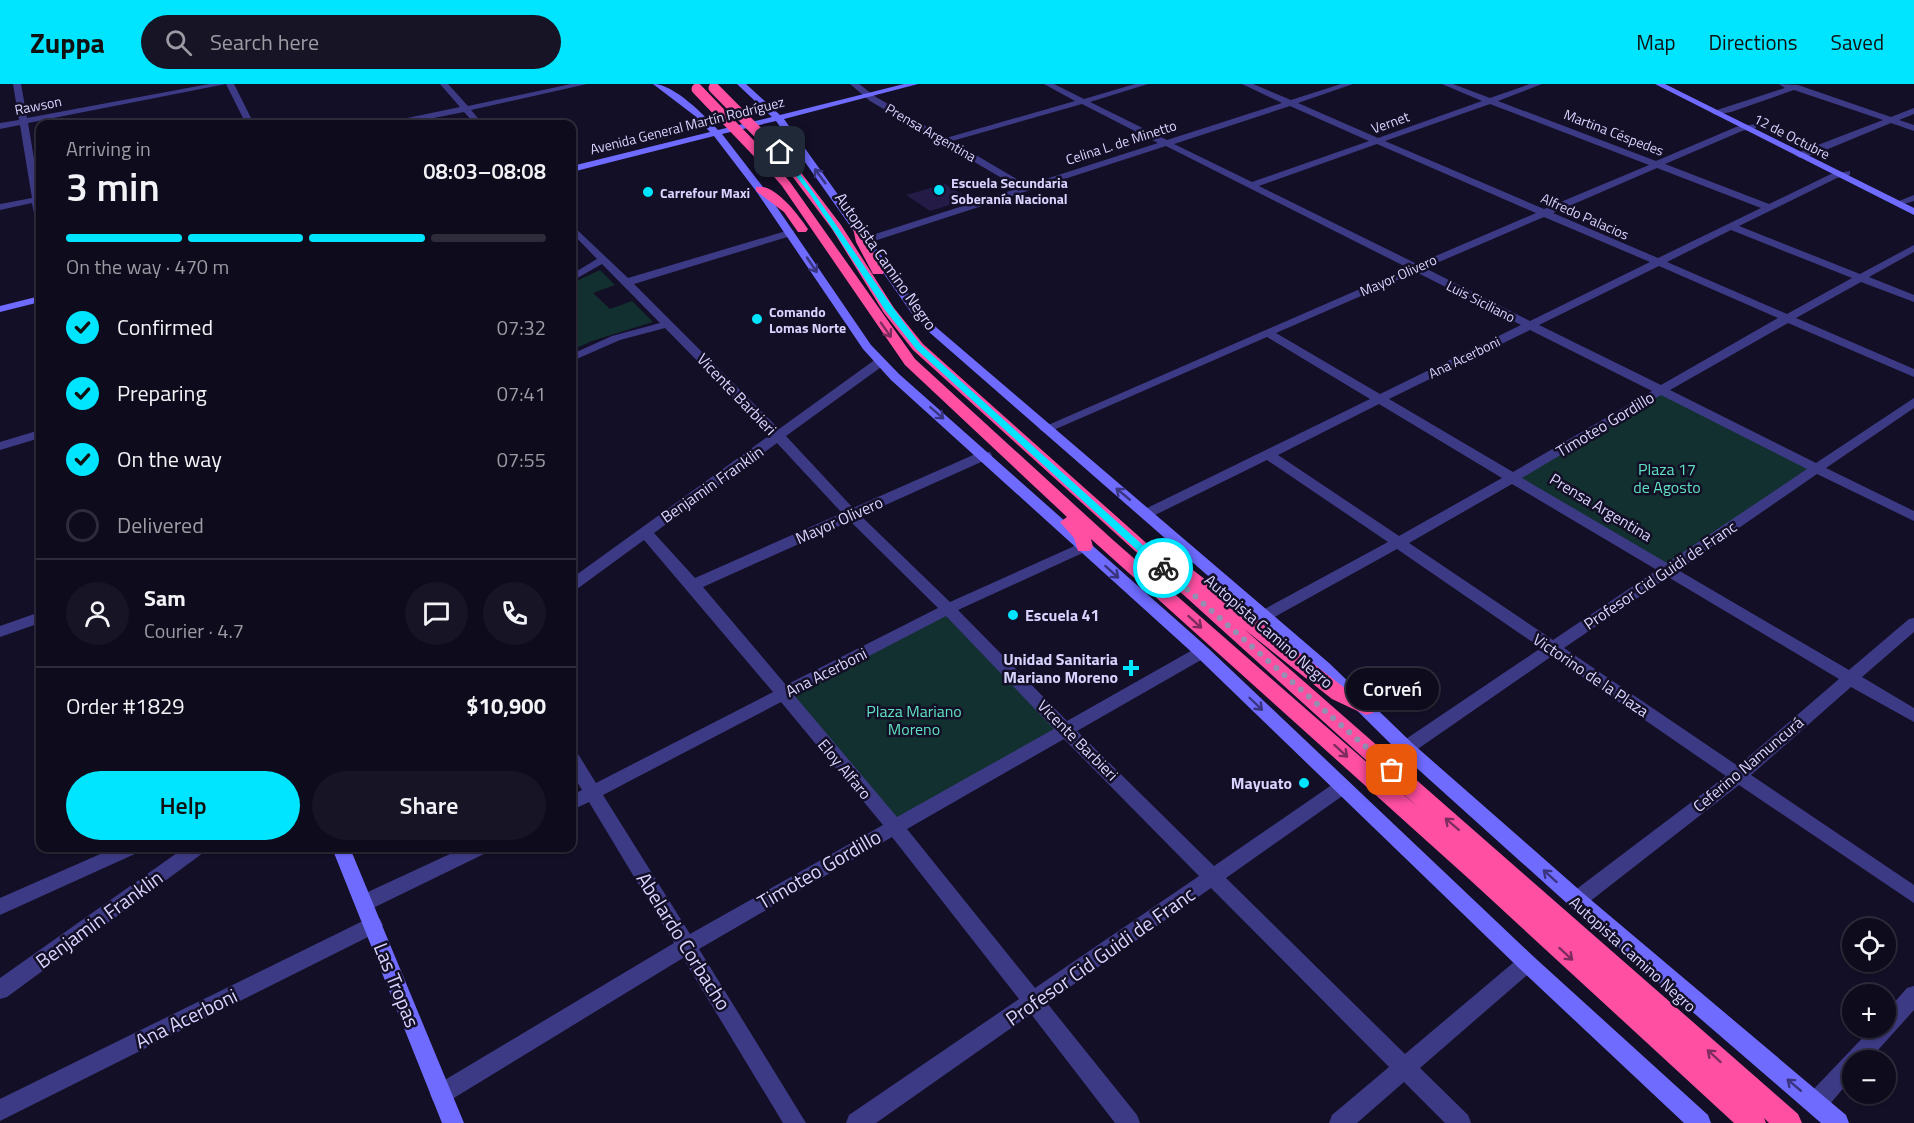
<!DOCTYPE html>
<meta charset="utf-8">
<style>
:root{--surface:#0e0b1c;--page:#171425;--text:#f1f3f6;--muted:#9b9ba3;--line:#2e2b3b;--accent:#00e5ff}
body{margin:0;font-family:"Titillium Web",sans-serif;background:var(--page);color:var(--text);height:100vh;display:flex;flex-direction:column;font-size:22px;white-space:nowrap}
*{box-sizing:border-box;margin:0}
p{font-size:20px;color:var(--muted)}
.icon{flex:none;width:33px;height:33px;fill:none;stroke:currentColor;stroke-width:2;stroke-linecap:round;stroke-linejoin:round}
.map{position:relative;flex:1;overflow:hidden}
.panel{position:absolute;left:36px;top:36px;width:540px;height:732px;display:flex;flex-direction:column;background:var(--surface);border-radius:12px;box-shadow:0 2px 4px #0004,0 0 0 2px var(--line)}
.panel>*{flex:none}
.controls{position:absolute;left:1842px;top:834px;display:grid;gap:12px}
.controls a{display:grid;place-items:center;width:54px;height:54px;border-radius:50%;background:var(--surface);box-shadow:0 2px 4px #0004,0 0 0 2px var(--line);font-size:30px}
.pin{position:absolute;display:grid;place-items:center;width:51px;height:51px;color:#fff;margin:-26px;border-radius:12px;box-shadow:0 3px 9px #0006}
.courier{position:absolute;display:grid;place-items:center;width:60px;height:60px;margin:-30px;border:4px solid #00e5ff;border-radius:50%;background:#fff;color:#222;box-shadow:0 2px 8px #0007}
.bubble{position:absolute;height:42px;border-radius:21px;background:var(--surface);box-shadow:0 2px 4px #0004,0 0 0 2px var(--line);font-size:20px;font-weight:600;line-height:42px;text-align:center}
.overview em{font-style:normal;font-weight:600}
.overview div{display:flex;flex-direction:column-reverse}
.overview{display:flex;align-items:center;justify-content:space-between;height:102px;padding:0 30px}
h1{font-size:39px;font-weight:600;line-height:45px}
.bar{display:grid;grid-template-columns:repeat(4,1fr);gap:9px 6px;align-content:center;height:72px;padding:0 30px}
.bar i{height:8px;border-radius:4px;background:var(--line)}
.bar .current{background:var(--accent)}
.bar p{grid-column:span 4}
.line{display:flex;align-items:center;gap:15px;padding:0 30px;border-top:2px solid var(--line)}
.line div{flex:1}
.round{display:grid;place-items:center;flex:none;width:63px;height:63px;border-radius:32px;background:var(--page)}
ol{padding:0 30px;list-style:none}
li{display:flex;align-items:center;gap:18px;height:66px}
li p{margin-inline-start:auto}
li .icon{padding:6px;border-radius:50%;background:var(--accent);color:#111;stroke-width:4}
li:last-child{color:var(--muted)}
li i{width:33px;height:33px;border:3px solid var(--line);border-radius:50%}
.primary-button{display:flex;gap:12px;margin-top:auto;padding:12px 30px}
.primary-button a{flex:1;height:69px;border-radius:36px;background:var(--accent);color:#111;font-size:24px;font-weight:600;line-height:69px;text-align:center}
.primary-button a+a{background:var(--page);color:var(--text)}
header{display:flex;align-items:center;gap:36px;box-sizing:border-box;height:84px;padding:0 30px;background:var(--accent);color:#111}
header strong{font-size:28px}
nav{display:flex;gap:33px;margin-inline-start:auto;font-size:21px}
.search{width:420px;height:54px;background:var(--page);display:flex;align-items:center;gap:15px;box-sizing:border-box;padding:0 21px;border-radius:33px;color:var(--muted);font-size:22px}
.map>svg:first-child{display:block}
.green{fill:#12302f}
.building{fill:#241b47}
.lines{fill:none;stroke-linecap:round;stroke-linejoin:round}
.street{fill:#3d3a85;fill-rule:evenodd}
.secondary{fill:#6f6bff;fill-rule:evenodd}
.highway{fill:#ff4fa3;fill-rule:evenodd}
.highway-bridge{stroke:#ff4fa3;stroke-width:11}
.oneway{stroke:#38347d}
.oneway2{stroke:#7d2c5e}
.route{fill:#00e5ff}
.done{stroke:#948fb3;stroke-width:6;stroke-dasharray:0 10.8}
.poi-dot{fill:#00e5ff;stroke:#130f26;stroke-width:2}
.labels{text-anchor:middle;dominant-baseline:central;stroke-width:5;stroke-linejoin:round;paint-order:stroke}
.far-street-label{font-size:14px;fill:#d9d4ff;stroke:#130f26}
.far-poi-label{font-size:14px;font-weight:bold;fill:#d9d4ff;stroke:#130f26;text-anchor:start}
.street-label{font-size:16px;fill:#d9d4ff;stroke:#130f26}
.park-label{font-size:16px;fill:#5fe0c0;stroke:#130f26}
.poi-label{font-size:16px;font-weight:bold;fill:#d9d4ff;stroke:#130f26;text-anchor:end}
.near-street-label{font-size:20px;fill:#d9d4ff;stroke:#130f26}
</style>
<header>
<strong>Zuppa</strong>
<div class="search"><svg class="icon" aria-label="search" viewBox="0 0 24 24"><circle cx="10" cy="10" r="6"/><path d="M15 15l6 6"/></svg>Search here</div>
<nav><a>Map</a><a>Directions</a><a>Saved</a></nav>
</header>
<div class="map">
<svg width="1914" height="1039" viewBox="0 0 1914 1039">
<rect width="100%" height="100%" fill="#130f26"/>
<g class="green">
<path d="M600 186 615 201 593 209 610 225 632 217 653 238 592 257 572 266V199Z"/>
<path d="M1660 307 1816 385 1669 484 1516 393Z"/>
<path d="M943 529 1068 646 894 742 782 610Z"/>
</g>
<path class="building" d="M945 100 969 115 930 127 906 111Z"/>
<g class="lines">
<g class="street">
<path d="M13 0H21L27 34 209 0H234L254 40H246L226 0 28 39 40 110V138L35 135 32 119 0 126V120L32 114 20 41 0 45V39L19 36Z"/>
<path d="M440 0H448L468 22 571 0H587L471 26 483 40H475L464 28 403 40H389L393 37 460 23Z"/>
<path d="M850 0H859L876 13 946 54 1075 17 1044 0H1054L1084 15 1135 0H1148L1090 18 1167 56 1282 19 1242 0H1253L1291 16 1341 0H1353L1298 19 1378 54 1482 17 1442 0H1453L1490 14 1530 0H1542L1498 17 1656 77 1736 43 1756 40V44L1742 47 1665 80 1769 120 1831 90 1850 87V91L1837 94 1739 142 1860 190 1914 161V168L1869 193 1914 211V218L1861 198 1796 234 1914 285V293L1788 239 1670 306 1816 379 1914 314V324L1826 384 1914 427V437L1817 390 1678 486 1849 586 1909 535 1914 534V548L1862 593 1914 624V638L1851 603 1751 691 1914 801V819L1739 701 1584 822 1577 824 1570 822 1568 816 1570 810 1726 692 1552 572 1412 669 1406 671 1400 669 1398 664 1400 659 1541 564 1397 465 1269 536H1259L1256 532 1259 528 1388 458 1267 376 1151 433 1146 434 1139 430 1141 427 1370 315 1267 253 1049 348 1045 349 1039 345 1408 184 1166 62 871 158H863V154L1019 104 870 17ZM1082 20 1158 59 1027 101 952 57ZM1490 20 1649 81 1544 125 1385 57ZM1290 22 1369 57 1252 98 1174 60ZM1377 60 1536 129 1417 180 1259 102ZM1657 84 1761 124 1658 174 1553 129ZM1544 133 1650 178 1530 237 1425 184ZM1731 146 1852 194 1787 230 1667 178ZM1659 182 1778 234 1661 301 1539 241ZM1416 188 1521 241 1380 310 1276 249ZM1530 246 1652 307 1513 388 1389 315ZM1661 311 1807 385 1667 479 1522 394ZM1379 320 1502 394 1399 452 1278 371ZM1512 400 1657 486 1553 556 1409 459ZM1668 493 1839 595 1738 682 1564 564Z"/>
<path d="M1779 0 1798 1 1891 33 1914 24V30L1899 36 1914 41V47L1891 39 1816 70 1800 74 1795 71 1797 69 1883 36 1794 6 1731 28 1715 31 1711 28 1785 4Z"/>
<path d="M1914 111V117L1904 120 1899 117Z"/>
<path d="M572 141 628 194 786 147H794V151L634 200 779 345 876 275H884V281L786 352 853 424 980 368H990L992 371 990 374 861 432 950 518 1079 460H1089L1091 463 1089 466 958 526 1067 637 1196 564H1208L1210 568 1208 572 1077 647 1214 782 1336 698 1342 696 1348 698 1351 703 1348 708 1226 794 1405 970 1520 873 1527 870 1534 873 1537 879 1534 885 1420 984 1468 1031 1471 1039H1445L1404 998 1357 1039H1329L1332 1031 1389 983 1211 804 1047 919 1137 1031 1140 1039H1115L1031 930 876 1039H846L849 1031 1019 915 892 753 699 865 806 1039H783L683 874 449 1017 441 1021 433 1017 430 1010 433 1003 674 859 589 718 572 726V711L582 706 572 689V668L578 670 596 699 773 608 644 456 577 505 572 506V494L770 351 665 244 620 256 572 277V270L612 252 660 239 602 180 572 197V190L597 175 572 149ZM777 359 842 429 695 494 654 449ZM850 437 938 524 786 601 703 503ZM946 532 1054 645 897 733 794 611ZM781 618 883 741 690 850 603 711ZM1064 655 1199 792 1035 904 907 745Z"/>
<path d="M40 346V354L0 366V358Z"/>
<path d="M40 528V539L0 553V542Z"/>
<path d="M114 764H140L137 769 0 831V814Z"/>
<path d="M184 764H206L203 769 7 913 0 915V894Z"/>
<path d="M463 764H489L486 769 371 825 364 827 357 825 355 819 357 813Z"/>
<path d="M373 832 380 835 383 841 380 847 0 1037V1015Z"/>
<path d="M1914 902V926L1869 976H1852V994L1824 1027 1816 1030 1808 1027 1805 1019 1808 1011 1872 944H1886V928L1907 904Z"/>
</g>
<g class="secondary">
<path d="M653 0C674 0 704 31 718 46L772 33 737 0H746L780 31 904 0H918L784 35 921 227 937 244 1329 579 1412 659 1584 810 1846 1031 1849 1039H1821L1570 822 1400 669 1317 587 929 248 913 231 776 37 722 50 763 103 871 261 899 290 1208 564 1534 873 1708 1031 1711 1039H1684L1520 885 1196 572 891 296 863 265 756 107 714 52 572 88V82L710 48 695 32Z"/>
<path d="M1655 0H1665L1914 124V131Z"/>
<path d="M40 212V218L0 228V222Z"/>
<path d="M332 764H350L464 1039H442Z"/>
</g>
<g class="highway">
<path d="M763 76H771L790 98 915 275 1113 456 1419 724 913 266 884 229 832 145 783 80 785 78H793L841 141 894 224 923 260 1162 473 1169 470 1175 472 1346 605 1373 619 1376 624 1373 629 1366 631 1332 615 1244 545 1798 1030 1802 1039H1769L1764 1034 1766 1039H1734L1469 795 1091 455 1093 463 1090 467H1078L1074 454 1060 438 1067 433 905 281 782 102 763 80Z"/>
<path d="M756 103C775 99 798 131 808 145L806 148H798L784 128 756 107Z"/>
<path d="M859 140 865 144 868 158 884 187 883 190H873L856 158 853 144Z"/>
</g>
<g class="highway-bridge">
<path d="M714 4 789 80"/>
<path d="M697 5 767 78"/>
</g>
</g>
<defs><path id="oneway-shaft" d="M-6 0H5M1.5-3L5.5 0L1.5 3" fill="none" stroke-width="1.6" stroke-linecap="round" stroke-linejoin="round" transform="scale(1.5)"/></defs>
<g class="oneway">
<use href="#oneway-shaft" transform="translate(820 92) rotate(-127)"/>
<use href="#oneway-shaft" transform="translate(812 181) rotate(56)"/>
<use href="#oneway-shaft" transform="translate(937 329) rotate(41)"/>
<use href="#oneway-shaft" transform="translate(1123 410) rotate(-140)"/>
<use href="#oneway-shaft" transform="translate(1112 488) rotate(42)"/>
<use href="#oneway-shaft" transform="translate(1256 620) rotate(44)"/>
<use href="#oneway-shaft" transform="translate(1550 792) rotate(-138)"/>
<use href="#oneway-shaft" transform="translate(1794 1001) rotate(-140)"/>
</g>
<g class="oneway2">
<use href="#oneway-shaft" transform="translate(886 246) rotate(55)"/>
<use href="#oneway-shaft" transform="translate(1195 538) rotate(42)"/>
<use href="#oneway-shaft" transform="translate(1341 667) rotate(42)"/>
<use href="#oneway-shaft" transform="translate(1452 740) rotate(-139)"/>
<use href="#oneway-shaft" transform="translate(1566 870) rotate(42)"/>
<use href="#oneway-shaft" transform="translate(1714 972) rotate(-138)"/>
</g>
<path class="route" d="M782 67C832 129 872 199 921 261L1166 482V486H1159L916 265 885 226 810 110 777 68Z"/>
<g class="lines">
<path class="done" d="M1163 484 1392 686"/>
</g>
<g class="poi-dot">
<circle cx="939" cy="106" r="6"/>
<circle cx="648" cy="108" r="6"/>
<circle cx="757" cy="235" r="6"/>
<circle cx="1013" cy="531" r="6"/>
<path d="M1128 575h6v6h6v6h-6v6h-6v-6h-6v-6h6z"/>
<circle cx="1304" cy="699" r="6"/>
</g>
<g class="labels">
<g class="far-street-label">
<text transform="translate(38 21) rotate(-11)">Rawson</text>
<text transform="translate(1390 38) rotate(-20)">Vernet</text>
<text transform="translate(687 41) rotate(-14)">Avenida General Martín Rodríguez</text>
<text transform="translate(931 48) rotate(30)">Prensa Argentina</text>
<text transform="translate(1614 48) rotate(21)">Martina Céspedes</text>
<text transform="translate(1792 52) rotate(27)">12 de Octubre</text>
<text transform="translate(1121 58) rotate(-18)">Celina L. de Minetto</text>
<text transform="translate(1585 132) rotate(24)">Alfredo Palacios</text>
<text transform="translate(1398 191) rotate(-24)">Mayor Olivero</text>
<text transform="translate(1481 217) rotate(27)">Luis Siciliano</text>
<text transform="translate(1464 273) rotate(-26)">Ana Acerboni</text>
</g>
<g class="far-poi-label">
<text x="951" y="98">Escuela Secundaria<tspan x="951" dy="16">Soberanía Nacional</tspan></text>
<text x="660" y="108">Carrefour Maxi</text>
<text x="769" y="227">Comando<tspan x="769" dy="16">Lomas Norte</tspan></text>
</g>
<g class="street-label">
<text transform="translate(886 177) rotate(55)">Autopista Camino Negro</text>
<text transform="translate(737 310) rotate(46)">Vicente Barbieri</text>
<text transform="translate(1605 340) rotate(-31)">Timoteo Gordillo</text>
<text transform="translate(712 400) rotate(-35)">Benjamin Franklin</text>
<text transform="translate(1601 423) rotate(31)">Prensa Argentina</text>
<text transform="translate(839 436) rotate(-24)">Mayor Olivero</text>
<text transform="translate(1660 491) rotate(-34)">Profesor Cid Guidi de Franc</text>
<text transform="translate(1269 547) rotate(41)">Autopista Camino Negro</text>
<text transform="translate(826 588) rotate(-27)">Ana Acerboni</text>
<text transform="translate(1591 591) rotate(34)">Victorino de la Plaza</text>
<text transform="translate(1078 656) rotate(45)">Vicente Barbieri</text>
<text transform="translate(1748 680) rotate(-40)">Ceferino Namuncurá</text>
<text transform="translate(845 685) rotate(50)">Eloy Alfaro</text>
<text transform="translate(1633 870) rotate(42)">Autopista Camino Negro</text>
</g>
<g class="park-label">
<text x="1667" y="385">Plaza 17<tspan x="1667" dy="18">de Agosto</tspan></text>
<text x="914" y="627">Plaza Mariano<tspan x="914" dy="18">Moreno</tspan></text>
</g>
<g class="poi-label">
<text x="1025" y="531" text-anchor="start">Escuela 41</text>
<text x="1118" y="575">Unidad Sanitaria<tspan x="1118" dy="18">Mariano Moreno</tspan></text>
<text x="1292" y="699">Mayuato</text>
</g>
<g class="near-street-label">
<text transform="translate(819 785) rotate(-30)">Timoteo Gordillo</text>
<text transform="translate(99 835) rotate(-36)">Benjamin Franklin</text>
<text transform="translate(684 857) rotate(58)">Abelardo Corbacho</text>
<text transform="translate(1100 872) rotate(-35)">Profesor Cid Guidi de Franc</text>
<text transform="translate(397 901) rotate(68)">Las Tropas</text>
<text transform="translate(186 934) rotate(-26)">Ana Acerboni</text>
</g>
</g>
</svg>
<div class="controls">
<a><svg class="icon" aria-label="locate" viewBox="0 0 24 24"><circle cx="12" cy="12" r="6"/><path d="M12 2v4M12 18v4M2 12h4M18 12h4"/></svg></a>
<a>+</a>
<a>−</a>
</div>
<div class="pin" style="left:1392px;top:686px;background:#ea580c"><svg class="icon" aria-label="bag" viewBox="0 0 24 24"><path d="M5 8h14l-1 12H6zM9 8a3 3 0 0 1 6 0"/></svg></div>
<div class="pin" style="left:780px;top:68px;background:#1f2937"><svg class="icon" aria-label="home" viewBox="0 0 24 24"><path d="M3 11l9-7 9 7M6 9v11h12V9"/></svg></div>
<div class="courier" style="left:1163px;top:484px"><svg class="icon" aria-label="bike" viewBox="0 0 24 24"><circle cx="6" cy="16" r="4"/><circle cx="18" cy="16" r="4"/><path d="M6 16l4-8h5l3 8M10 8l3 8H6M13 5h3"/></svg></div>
<div class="bubble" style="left:1346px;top:584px;width:93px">Corveń</div>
<section class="panel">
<div class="overview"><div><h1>3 min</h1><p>Arriving in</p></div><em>08:03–08:08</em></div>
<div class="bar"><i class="current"></i><i class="current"></i><i class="current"></i><i></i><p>On the way · 470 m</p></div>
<ol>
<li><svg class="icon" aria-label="check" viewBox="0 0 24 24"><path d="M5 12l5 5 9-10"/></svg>Confirmed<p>07:32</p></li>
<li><svg class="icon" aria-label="check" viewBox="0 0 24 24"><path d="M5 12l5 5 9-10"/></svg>Preparing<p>07:41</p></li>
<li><svg class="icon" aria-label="check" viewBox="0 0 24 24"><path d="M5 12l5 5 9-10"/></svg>On the way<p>07:55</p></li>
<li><i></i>Delivered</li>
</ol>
<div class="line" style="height:108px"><a class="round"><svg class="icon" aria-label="person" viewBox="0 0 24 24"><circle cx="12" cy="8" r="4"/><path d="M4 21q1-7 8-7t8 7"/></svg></a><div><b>Sam</b><p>Courier · 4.7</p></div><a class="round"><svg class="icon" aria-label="chat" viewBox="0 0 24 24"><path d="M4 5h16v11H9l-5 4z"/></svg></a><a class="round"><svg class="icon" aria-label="phone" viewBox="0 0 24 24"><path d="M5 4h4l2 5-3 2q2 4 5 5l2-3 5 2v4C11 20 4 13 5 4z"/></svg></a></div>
<div class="line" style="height:78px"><div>Order #1829</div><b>$10,900</b></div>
<div class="primary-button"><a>Help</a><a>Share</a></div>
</section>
</div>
